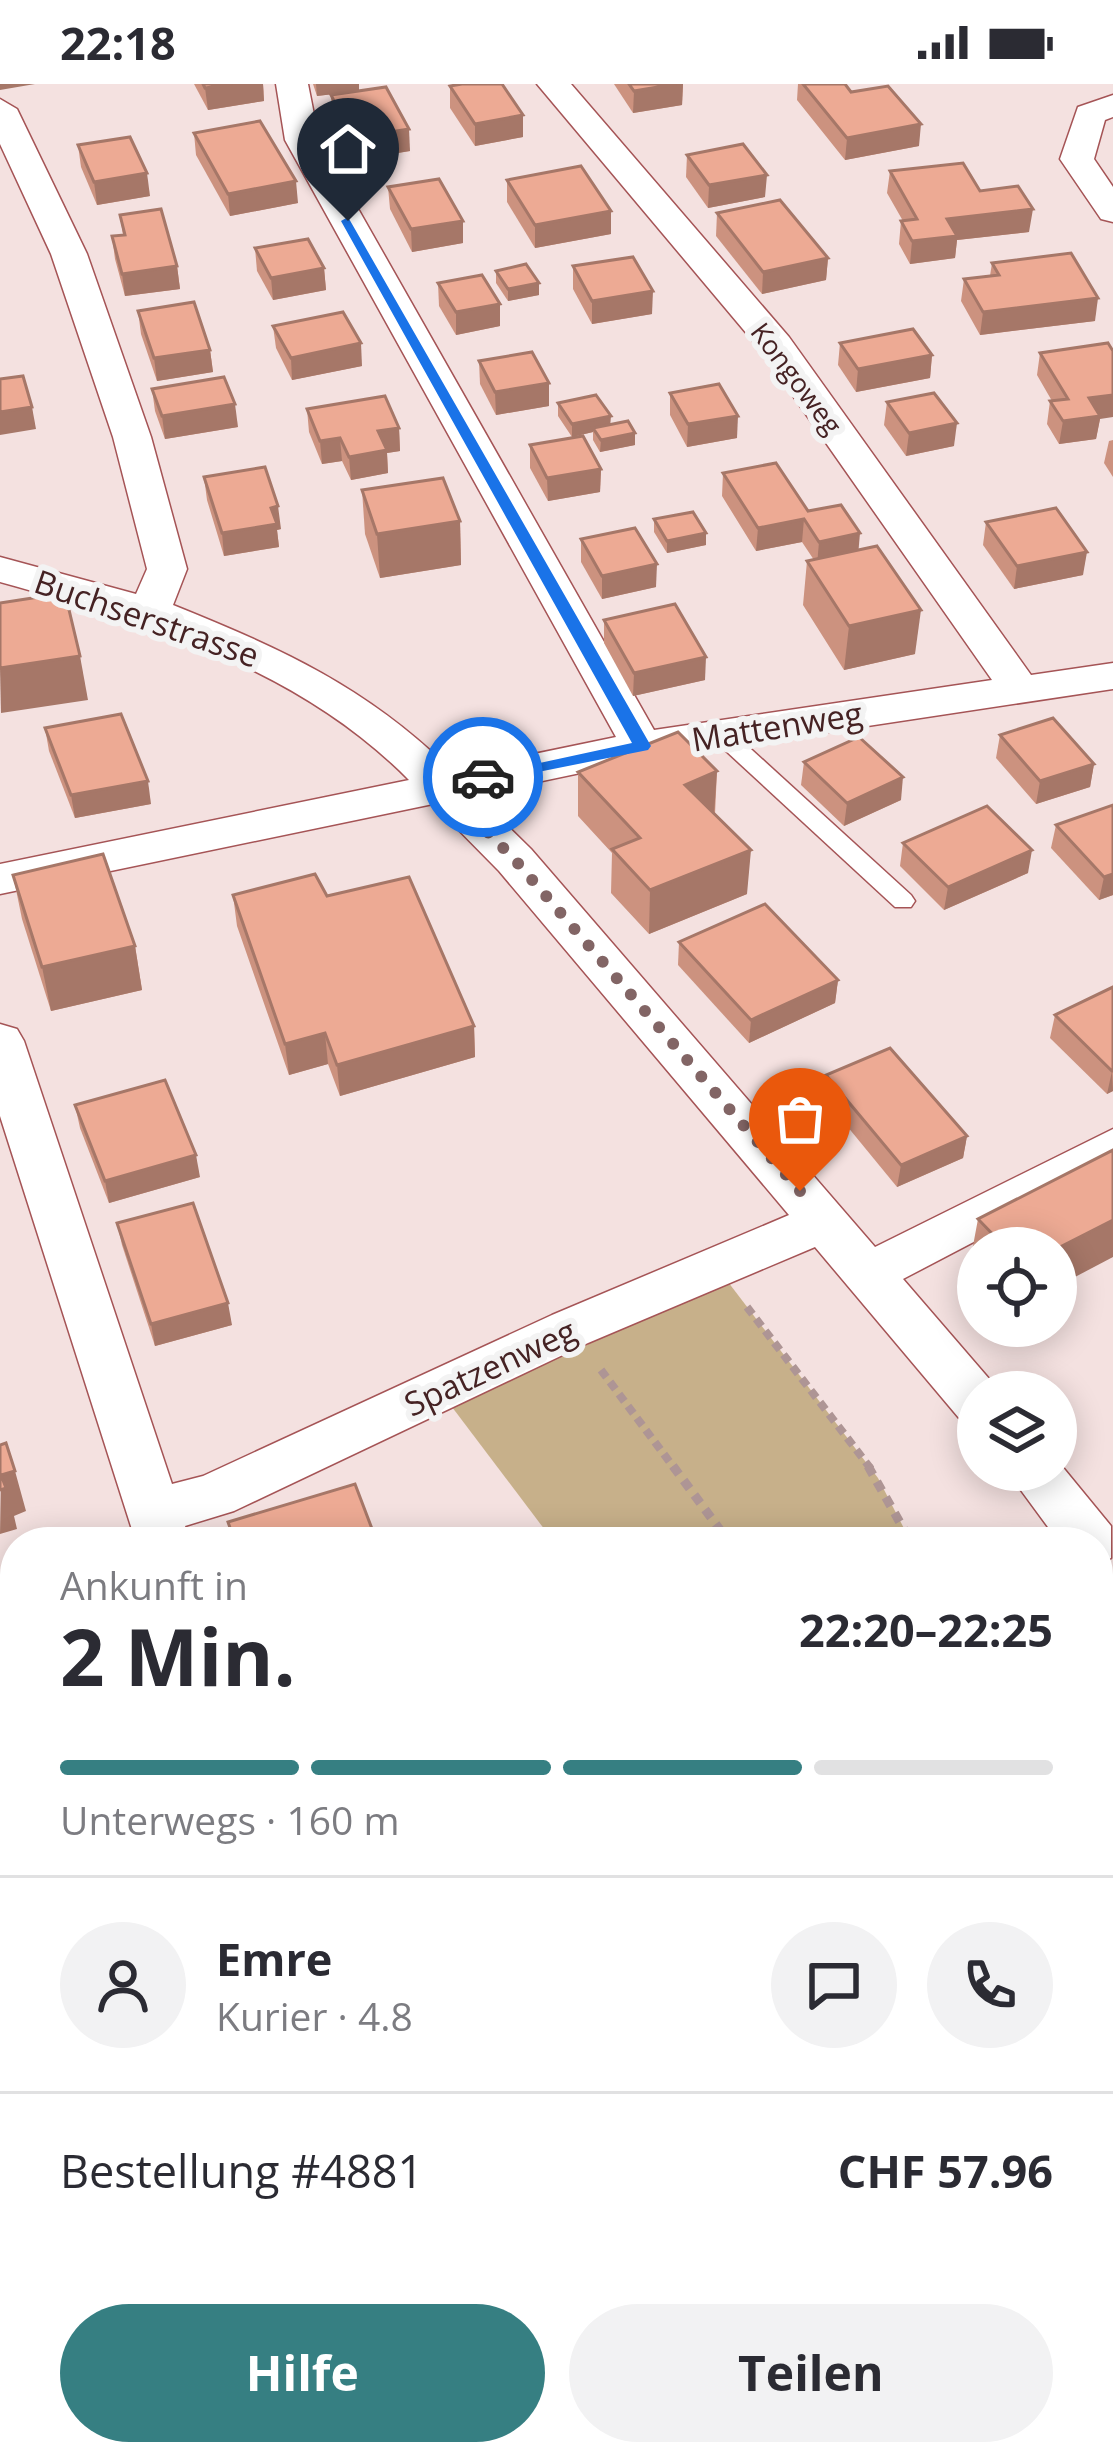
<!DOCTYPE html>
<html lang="de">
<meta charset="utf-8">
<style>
:root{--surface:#fff;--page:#f2f2f3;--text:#2b2b33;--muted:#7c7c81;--line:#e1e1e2;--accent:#367f82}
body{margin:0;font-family:"Open Sans",sans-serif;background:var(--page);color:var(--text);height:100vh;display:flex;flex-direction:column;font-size:45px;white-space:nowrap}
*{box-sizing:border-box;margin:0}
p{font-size:39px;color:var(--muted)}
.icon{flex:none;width:66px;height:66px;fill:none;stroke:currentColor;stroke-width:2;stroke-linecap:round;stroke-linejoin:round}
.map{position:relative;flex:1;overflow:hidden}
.details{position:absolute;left:0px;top:1443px;width:1113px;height:939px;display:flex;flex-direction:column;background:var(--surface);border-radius:48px 48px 0 0;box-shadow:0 6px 30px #0003}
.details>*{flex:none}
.tools{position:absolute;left:957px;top:1143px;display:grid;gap:24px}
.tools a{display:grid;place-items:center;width:120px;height:120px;border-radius:50%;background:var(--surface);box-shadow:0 6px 30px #0003;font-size:60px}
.pin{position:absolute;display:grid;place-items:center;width:102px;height:102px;color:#fff;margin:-123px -51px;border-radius:50% 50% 50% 0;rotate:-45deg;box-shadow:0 0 12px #0007}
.pin .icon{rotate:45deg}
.courier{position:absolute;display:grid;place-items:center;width:120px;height:120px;margin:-60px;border:9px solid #1a73e8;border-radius:50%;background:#fff;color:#222;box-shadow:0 3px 15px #0007}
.summary em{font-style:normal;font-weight:700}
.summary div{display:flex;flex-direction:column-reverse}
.summary{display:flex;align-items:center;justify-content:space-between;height:204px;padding:0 60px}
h1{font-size:78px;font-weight:700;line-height:90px}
.bar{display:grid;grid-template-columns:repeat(4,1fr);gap:18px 12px;align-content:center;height:144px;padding:0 60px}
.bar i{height:15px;border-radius:9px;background:var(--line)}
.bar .selected{background:var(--accent)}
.bar p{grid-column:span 4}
.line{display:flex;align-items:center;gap:30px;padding:0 60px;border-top:3px solid var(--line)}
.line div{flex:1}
.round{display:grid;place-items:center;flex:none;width:126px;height:126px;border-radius:63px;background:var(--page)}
.action{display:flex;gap:24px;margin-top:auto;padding:24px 60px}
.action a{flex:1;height:138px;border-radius:72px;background:var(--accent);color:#fff;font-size:48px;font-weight:700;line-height:138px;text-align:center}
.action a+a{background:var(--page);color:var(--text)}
.status{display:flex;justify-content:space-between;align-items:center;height:84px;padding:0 60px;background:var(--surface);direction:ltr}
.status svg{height:33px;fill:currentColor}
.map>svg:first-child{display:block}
.green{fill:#c7b08a}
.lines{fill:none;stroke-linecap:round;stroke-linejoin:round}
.lane-casing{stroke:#a55456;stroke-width:3}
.street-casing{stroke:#a55456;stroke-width:3}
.primary-casing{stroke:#2b8488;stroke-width:3}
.path-far1{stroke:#ae9595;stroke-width:8;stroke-dasharray:9 6;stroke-linecap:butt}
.path{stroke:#ae9595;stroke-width:9;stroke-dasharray:10 8;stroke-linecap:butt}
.lane{fill:#fff;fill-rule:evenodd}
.street{fill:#fff;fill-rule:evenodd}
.primary{fill:#77d4d9;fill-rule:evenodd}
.wall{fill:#cc927f}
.shaded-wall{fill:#a67768}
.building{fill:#edaa94;stroke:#a67768;stroke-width:3}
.route{fill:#1a73e8}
.done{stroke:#826565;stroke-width:12;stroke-dasharray:0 21.6}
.labels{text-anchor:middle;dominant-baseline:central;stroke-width:12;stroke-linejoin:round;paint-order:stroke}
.far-street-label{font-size:27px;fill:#452223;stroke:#f3f3f3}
.street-label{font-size:33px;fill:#452223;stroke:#f3f3f3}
</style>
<div class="status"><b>22:18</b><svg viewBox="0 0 49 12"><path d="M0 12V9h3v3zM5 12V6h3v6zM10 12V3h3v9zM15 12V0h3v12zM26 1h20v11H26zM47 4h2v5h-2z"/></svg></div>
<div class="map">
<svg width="1113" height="2380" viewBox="0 0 1113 2380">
<rect width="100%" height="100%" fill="#f4e1e0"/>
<path class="green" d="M725 1194 878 1394 911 1458H554L452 1323Z"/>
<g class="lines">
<g class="lane-casing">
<path id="lane" d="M721 643 729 645 911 811 915 817 911 823H895L713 655V645Z"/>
</g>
<g class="street-casing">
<g id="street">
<path d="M276 0H308L319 56 654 646 992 596 763 269 537 0H571L789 253 1031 591 1113 579V605L642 676 476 711 531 765 875 1163 1113 1045V1085L903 1195 997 1304 999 1308H978V1340L959 1334 815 1163 588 1259 234 1427 185 1442 190 1458H136L0 1032V940L17 945 24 957 172 1400 203 1392 552 1231 789 1131 499 787 433 720 0 810V780L409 696C299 584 148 539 0 498V473L136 510 147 485 113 353 51 170 0 60V15L17 25 87 170 151 353 187 485 173 521C282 565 367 603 452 687L616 653 285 56Z"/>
<path d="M1113 11V33L1105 36 1094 75 1113 103V138L1101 135 1060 75 1078 23Z"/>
<path d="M1056 1375 1111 1442V1474L1098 1479V1458H1059L1006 1386H1056Z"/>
<path d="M1098 1709 1113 1715V1784L1098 1778Z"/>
</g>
</g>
<g class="primary-casing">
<g id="primary">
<path d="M1113 1583V1651L1098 1657V1589Z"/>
<path d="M15 2188V2276L0 2282V2194Z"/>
</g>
</g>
<g class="path-far1">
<path d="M747 1223 871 1385"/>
<path d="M601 1286 675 1385"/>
</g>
<g class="path">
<path d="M673 1382 729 1458"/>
<path d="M868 1382 911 1458"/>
</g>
<use href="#lane" class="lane"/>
<use href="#street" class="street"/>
<use href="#primary" class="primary"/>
</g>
<g class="wall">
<path d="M194 0H263L264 17 208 26Z"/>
<path d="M313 0H359V7L410 67 354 76 332 33 331 11 358 7 317 12Z"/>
<path d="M614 0H683L682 21 633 29Z"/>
<path d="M798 0H845L851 8 919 62 845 76 797 16Z"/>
<path d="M450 2 523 53 475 62 450 24Z"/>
<path d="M194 49 298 119 230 132 196 71Z"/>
<path d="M78 61 150 112 97 121 81 83Z"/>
<path d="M687 71 765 113 708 124 686 93Z"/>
<path d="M890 87 980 107 1029 148 957 156 955 174 910 180 899 160 901 137H903L887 109Z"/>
<path d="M507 96 611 150 535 164 507 118Z"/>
<path d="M388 103 463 159 412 168 390 125Z"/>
<path d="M717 129 828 174 826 196 762 210 716 152Z"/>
<path d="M120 131 177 182 180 205 125 212 115 175 112 152 123 151Z"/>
<path d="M255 164 324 184 326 206 273 216 257 187Z"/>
<path d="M992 179 1095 237 980 251 961 217 964 195 990 192Z"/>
<path d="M573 182 652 230 592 240 573 205Z"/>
<path d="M496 187 539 211 508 217 496 199Z"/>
<path d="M438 199 500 242 456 251 439 222Z"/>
<path d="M138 227 210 266 213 288 157 297 141 250Z"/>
<path d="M273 242 362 282 292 296 276 264Z"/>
<path d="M840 259 932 271 930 294 856 308 838 281Z"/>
<path d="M1040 269 1100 335 1096 355 1059 360 1047 340 1050 317H1052L1037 291Z"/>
<path d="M479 277 549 299V322L496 331 480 300Z"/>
<path d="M152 305 238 343 165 355 155 327Z"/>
<path d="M670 309 737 354 687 363 670 331Z"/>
<path d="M887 318 954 362 906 372 884 341Z"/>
<path d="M558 319 635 349V361L600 368 593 356V348L572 353 558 332Z"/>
<path d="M307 325 399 344 400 367 387 369 388 389 351 396 342 377 322 380 309 348Z"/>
<path d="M1113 356V393L1104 379 1109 357Z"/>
<path d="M530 361 601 385 600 408 548 417 530 384Z"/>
<path d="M723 389 808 427 858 466 915 570 844 586 803 521 807 477 814 476 802 458 756 467 722 412Z"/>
<path d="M204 393 281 445 277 446 279 463 224 472 207 416Z"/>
<path d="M362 406 460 437 461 481 380 494 365 450Z"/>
<path d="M654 435 706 449V461L667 469 654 448Z"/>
<path d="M986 438 1083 491 1014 505 983 461Z"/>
<path d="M581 455 656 503 602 515 581 478Z"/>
<path d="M604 536 705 596 633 612 604 559Z"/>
<path d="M45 644 151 720 75 734 49 667Z"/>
<path d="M1000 651 1094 680 1090 703 1036 720 996 674Z"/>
<path d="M804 678 901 716 844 742 801 701Z"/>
<path d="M717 687 715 730 747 810 649 850 611 809 612 769 578 732V688Z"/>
<path d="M1113 721V811L1099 816 1051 764 1056 741Z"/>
<path d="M903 759 1028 789 944 826 900 782Z"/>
<path d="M13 791 135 862 142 906 51 927 22 835Z"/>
<path d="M233 811 327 812 474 942 475 973 340 1012 328 980 289 991 237 842Z"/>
<path d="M679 858 838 896 835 919 749 959 678 881Z"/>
<path d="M1113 903V1007L1107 1010 1050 954 1055 931Z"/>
<path d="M826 991 967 1052 963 1074 897 1103 824 1014Z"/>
<path d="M75 1021 200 1093 109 1119 80 1044Z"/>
<path d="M978 1135 1056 1164H978V1186L970 1178Z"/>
<path d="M117 1139 232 1241 155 1262 122 1161Z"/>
<path d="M439 2367H572L573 2380H445Z"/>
<path d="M1060 2367H1098L1113 2380H1065Z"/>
</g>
<g class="shaded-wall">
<path d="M0 0H35L0 6Z"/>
<path d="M232 0H263L264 17 208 26 205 4Z"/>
<path d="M316 0H359V7L317 12Z"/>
<path d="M676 0H683L682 21 633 29 634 7Z"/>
<path d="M523 31V53L475 62V40Z"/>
<path d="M921 40 919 62 845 76 847 54Z"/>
<path d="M409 45 410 67 354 76 353 54Z"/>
<path d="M147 89 150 112 97 121 94 98Z"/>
<path d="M767 91 765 113 708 124 709 101Z"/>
<path d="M296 97 298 119 230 132 228 110Z"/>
<path d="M1033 125 1029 148 957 156 955 174 910 180 912 157 947 135Z"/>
<path d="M611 127V150L535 164V141Z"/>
<path d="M463 137V159L412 168 411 145Z"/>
<path d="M828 174 826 196 762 210 763 188Z"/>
<path d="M177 182 180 205 125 212 122 190Z"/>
<path d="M324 184 326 206 273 216 271 194Z"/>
<path d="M539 199V211L508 217V205Z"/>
<path d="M653 207 652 230 592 240V217Z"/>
<path d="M1098 214 1095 237 980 251 983 228Z"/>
<path d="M500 220V242L456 251V228Z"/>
<path d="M361 259 362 282 292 296 291 274Z"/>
<path d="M210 266 213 288 157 297 154 274Z"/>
<path d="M932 271 930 294 856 308 858 285Z"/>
<path d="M549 299V322L496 331 495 308Z"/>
<path d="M1113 311V333L1100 335 1096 355 1059 360 1063 337 1089 314Z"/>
<path d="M235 320 238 343 165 355 162 332Z"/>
<path d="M32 323 36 345 0 351V328Z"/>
<path d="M611 332 610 344H593V348L572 353V340Z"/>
<path d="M738 332 737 354 687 363 688 340Z"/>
<path d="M957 339 954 362 906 372 909 349Z"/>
<path d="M399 344 400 367 387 369 388 389 351 396 349 373 378 347Z"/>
<path d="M635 349V361L600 368 601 356Z"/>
<path d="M340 354 342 377 322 380 320 357Z"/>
<path d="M601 385 600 408 548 417 547 394Z"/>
<path d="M278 422 281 445 277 446 279 463 224 472 222 449 271 424Z"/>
<path d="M804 435 802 458 756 467 758 444Z"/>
<path d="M460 437 461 481 380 494 377 450Z"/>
<path d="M706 449V461L667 469V457Z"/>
<path d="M860 449 858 472 817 481 819 458Z"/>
<path d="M1087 468 1083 491 1014 505 1017 482Z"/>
<path d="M657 480 656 503 602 515V492Z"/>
<path d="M921 526 915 570 844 586 849 542Z"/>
<path d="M80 572 88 616 1 629 0 584Z"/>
<path d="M706 573 705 596 633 612 634 589Z"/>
<path d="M1094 680 1090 703 1036 720 1040 697Z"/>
<path d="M717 687 714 731 685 701Z"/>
<path d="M903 693 901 716 844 742 847 719Z"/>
<path d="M148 697 151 720 75 734 71 711Z"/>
<path d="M751 766 747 810 649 850 650 806Z"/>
<path d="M1032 766 1028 789 944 826 948 803Z"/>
<path d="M1113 790V811L1099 816 1104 793Z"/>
<path d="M135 862 142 906 51 927 42 883Z"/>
<path d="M838 896 835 919 749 959 751 936Z"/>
<path d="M474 942 475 973 340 1012 337 981Z"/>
<path d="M325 949 328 980 289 991 285 960Z"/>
<path d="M1112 987 1113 1007 1107 1010Z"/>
<path d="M967 1052 963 1074 897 1103 901 1081Z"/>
<path d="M196 1071 200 1093 109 1119 105 1097Z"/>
<path d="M1113 1136V1173L1056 1203V1165Z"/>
<path d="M228 1219 232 1241 155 1262 151 1240Z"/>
<path d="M15 1387 26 1427 14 1432 17 1445 0 1450 1 1391Z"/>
<path d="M15 1775V1815L9 1817 0 1791V1780Z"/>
<path d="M1113 2160V2173L1098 2178V2165Z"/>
<path d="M573 2369V2380H552Z"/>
</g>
<g class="building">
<path d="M203 0H232L205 4Z"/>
<path d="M462 0H502L523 31 475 40 450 2Z"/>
<path d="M629 0H676L634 7Z"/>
<path d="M803 0H845L851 8 888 2 921 40 847 54Z"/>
<path d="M386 3 409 45 353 54 331 11Z"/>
<path d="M260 37 296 97 228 110 194 49Z"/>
<path d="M130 53 147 89 94 98 78 61Z"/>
<path d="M743 60 767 91 709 101 687 71Z"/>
<path d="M963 79 980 107 1018 102 1033 125 947 135 957 152 912 157 901 137 917 135 890 87Z"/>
<path d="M581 82 611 127 535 141 507 96Z"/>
<path d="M439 95 463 137 411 145 388 103Z"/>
<path d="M780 116 828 174 763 188 717 129Z"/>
<path d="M161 125 177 182 122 190 112 152 125 151 120 131Z"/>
<path d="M308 155 324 184 271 194 255 164Z"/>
<path d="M1071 169 1098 214 983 228 964 195 999 191 992 179Z"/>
<path d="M633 173 653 207 592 217 573 182Z"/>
<path d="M526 180 539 199 508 205 496 187Z"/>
<path d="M482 191 500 220 456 228 438 199Z"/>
<path d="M194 218 210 266 154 274 138 227Z"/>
<path d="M343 228 361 259 291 274 273 242Z"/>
<path d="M913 245 932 271 858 285 840 259Z"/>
<path d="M1108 259 1113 267V311L1089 314 1100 332 1063 337 1050 317 1068 315 1040 269Z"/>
<path d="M532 268 549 299 495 308 479 277Z"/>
<path d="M23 292 32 323 0 328V295Z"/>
<path d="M224 293 235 320 162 332 152 305Z"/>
<path d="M719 300 738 332 688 340 670 309Z"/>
<path d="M934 309 957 339 909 349 887 318Z"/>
<path d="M596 311 611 332 572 340 558 319Z"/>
<path d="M385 312 399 344 378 347 387 366 349 373 340 354 320 357 307 325Z"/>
<path d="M628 337 635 349 601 356 593 344Z"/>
<path d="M583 352 601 385 547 394 530 361Z"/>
<path d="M776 379 808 427 841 421 860 449 819 458 804 435 758 444 723 389Z"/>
<path d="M265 383 278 422 271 424 277 440 222 449 204 393Z"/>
<path d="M443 394 460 437 377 450 362 406Z"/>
<path d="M1056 424 1087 468 1017 482 986 438Z"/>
<path d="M693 428 706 449 667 457 654 435Z"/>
<path d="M635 444 657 480 602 492 581 455Z"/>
<path d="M877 462 921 526 849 542 807 477Z"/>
<path d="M65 509 80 572 0 584V519Z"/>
<path d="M675 520 706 573 634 589 604 536Z"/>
<path d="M121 630 148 697 71 711 45 644Z"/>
<path d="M1053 634 1094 680 1040 697 1000 651Z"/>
<path d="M678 648 717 687 685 701 751 766 650 806 612 765 640 754 578 688Z"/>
<path d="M859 653 903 693 847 719 804 678Z"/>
<path d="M1113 721V790L1104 793 1056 741Z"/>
<path d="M987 722 1032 766 948 803 903 759Z"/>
<path d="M103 770 135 862 42 883 13 791Z"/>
<path d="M315 790 327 812 409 793 474 942 337 981 325 949 285 960 233 811Z"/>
<path d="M765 820 838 896 751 936 679 858Z"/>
<path d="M1113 903V987H1112L1055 931Z"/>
<path d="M890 964 967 1052 901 1081 826 991Z"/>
<path d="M165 996 196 1071 105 1097 75 1021Z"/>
<path d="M1113 1066V1136L1056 1165 1006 1164 978 1135Z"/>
<path d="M193 1119 228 1219 151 1240 117 1139Z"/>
<path d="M6 1359 15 1387 1 1391 6 1404 0 1406V1361Z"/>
<path d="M355 1400 377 1458H235L228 1438Z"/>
<path d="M15 1652V1775L0 1780V1657Z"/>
<path d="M1107 1963 1113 1976V2160L1098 2165V1966Z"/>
<path d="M1113 2307V2380H1088L1084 2367H1098V2312Z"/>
<path d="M41 2367H194L199 2380H46Z"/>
<path d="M234 2367H330L336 2380H209Z"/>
<path d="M449 2367H572L573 2369 552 2380H455Z"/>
</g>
<path class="route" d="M348 133 651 662 648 666 483 699 475 693 632 659 341 137Z"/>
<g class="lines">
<path class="done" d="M483 693 442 701 515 776 800 1107"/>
</g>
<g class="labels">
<g class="far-street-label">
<text transform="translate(797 294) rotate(53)">Kongoweg</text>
</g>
<g class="street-label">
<text transform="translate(147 534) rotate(19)">Buchserstrasse</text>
<text transform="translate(777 642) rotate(-9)">Mattenweg</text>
<text transform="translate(490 1283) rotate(-25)">Spatzenweg</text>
</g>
</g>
</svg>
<div class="tools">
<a><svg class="icon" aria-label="locate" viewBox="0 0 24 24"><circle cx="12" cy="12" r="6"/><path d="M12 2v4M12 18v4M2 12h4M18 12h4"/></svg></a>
<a><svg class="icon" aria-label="layers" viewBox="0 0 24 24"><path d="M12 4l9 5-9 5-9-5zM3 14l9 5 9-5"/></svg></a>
</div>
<div class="pin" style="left:800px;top:1107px;background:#ea580c"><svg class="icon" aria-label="bag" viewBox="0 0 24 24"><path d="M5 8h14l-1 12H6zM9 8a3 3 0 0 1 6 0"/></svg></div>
<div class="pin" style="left:348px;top:137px;background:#1f2937"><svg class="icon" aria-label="home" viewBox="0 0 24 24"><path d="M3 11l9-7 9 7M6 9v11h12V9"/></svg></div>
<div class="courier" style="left:483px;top:693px"><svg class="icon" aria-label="car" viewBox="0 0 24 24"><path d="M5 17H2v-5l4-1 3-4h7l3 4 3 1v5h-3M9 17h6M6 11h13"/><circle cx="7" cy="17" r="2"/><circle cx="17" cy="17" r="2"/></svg></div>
<section class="details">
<div class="summary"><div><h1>2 Min.</h1><p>Ankunft in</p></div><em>22:20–22:25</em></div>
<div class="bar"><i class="selected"></i><i class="selected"></i><i class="selected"></i><i></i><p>Unterwegs · 160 m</p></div>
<div class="line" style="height:216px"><a class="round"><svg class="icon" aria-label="person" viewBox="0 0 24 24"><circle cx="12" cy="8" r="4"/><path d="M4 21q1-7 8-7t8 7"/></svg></a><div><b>Emre</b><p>Kurier · 4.8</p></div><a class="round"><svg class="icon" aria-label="chat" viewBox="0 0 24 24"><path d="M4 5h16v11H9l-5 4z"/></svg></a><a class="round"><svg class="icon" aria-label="phone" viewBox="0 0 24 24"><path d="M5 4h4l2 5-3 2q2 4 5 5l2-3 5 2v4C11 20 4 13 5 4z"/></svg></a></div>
<div class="line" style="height:156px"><div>Bestellung #4881</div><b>CHF 57.96</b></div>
<div class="action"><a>Hilfe</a><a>Teilen</a></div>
</section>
</div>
